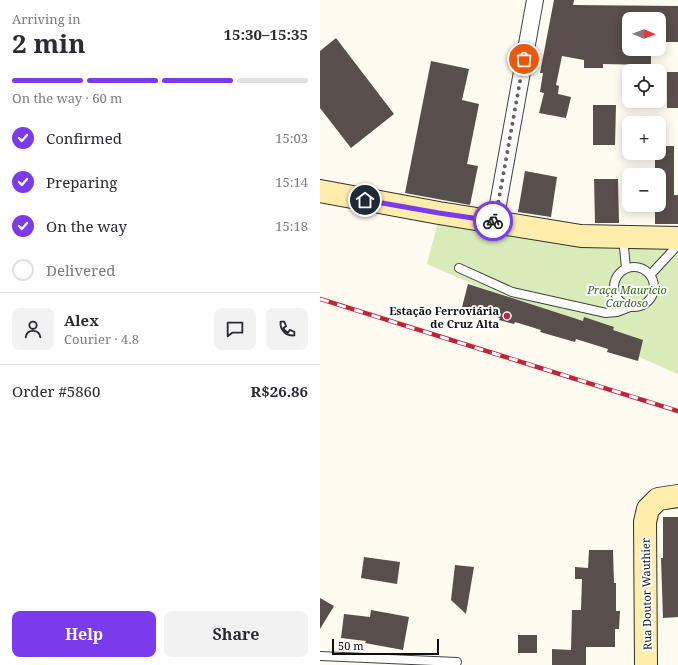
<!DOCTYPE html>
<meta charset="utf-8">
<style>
:root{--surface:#fff;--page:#f2f2f3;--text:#2b2b33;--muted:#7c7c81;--line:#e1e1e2;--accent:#7c3aed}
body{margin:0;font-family:"Noto Serif",serif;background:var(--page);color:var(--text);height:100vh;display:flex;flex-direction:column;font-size:15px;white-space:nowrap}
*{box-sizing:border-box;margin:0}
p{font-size:13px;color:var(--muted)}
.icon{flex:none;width:22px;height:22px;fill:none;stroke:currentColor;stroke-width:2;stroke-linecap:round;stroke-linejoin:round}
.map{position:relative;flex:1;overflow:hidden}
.drawer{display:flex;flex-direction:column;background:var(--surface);width:320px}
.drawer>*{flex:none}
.needle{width:26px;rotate:91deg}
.fabs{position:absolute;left:302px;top:12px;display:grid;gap:8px}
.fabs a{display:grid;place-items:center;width:44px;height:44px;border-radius:8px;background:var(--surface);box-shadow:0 2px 10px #0003;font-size:20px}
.scale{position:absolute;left:12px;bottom:10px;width:107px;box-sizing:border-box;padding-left:4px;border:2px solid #0f0f0f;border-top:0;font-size:11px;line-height:14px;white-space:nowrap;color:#0f0f0f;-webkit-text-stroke:3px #fff;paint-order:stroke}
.pin{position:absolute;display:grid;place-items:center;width:34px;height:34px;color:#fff;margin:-17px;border:2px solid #fff;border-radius:50%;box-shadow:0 1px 4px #0007}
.courier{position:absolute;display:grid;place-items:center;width:40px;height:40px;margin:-20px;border:3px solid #7c3aed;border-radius:50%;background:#fff;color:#222;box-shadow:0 1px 5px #0007}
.head em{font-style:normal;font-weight:700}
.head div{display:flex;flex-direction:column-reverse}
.head{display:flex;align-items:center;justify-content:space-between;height:68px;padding:0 12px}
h1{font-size:26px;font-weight:700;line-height:30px}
.bar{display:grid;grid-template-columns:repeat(4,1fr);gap:6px 4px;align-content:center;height:48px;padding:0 12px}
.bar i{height:5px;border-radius:3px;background:var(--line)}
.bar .active{background:var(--accent)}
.bar p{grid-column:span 4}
.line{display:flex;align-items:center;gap:10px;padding:0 12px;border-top:1px solid var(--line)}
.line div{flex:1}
.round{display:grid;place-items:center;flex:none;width:42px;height:42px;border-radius:8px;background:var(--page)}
ol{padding:0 12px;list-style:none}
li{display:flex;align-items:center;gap:12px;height:44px}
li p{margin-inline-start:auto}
li .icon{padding:4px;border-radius:50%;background:var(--accent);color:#fff;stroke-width:4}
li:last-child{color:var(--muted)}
li i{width:22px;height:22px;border:2px solid var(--line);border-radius:50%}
.primary-button{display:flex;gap:8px;margin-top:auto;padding:8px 12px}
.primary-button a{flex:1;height:46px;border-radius:8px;background:var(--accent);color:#fff;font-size:16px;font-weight:700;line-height:46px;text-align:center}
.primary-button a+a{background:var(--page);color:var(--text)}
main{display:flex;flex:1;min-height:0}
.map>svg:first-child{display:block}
.green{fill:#d8ebb8}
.building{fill:#584e4b}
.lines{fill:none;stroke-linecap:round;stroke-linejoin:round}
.lane-casing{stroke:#424242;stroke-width:10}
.street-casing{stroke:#424242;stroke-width:18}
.secondary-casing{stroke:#313131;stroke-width:24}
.lane{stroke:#fff;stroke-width:8}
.street{stroke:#fff;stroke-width:16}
.secondary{stroke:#ffedac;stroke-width:22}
.rail-casing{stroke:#c4213b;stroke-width:4.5}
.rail{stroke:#fff;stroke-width:3;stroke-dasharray:9;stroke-linecap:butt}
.done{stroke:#63625e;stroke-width:4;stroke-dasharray:0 7.2}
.route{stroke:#7c3aed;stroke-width:5}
.poi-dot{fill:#c4213b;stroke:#fff;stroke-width:1.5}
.labels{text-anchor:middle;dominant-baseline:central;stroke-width:4;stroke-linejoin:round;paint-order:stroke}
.park-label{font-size:11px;font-style:italic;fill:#35691c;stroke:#fff}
.poi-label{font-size:11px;font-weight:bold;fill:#0f0f0f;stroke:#fff;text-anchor:end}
.street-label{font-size:11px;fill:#0f0f0f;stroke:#fff}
</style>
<main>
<section class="drawer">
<div class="head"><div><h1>2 min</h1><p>Arriving in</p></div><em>15:30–15:35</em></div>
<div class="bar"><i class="active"></i><i class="active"></i><i class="active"></i><i></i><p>On the way · 60 m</p></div>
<ol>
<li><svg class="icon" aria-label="check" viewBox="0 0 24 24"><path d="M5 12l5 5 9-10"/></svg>Confirmed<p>15:03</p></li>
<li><svg class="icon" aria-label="check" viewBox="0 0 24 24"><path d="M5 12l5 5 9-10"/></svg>Preparing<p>15:14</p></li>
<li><svg class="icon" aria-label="check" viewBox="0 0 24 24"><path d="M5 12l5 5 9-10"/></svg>On the way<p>15:18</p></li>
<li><i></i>Delivered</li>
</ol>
<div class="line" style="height:72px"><a class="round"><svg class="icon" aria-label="person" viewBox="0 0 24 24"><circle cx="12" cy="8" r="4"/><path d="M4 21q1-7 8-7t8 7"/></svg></a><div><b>Alex</b><p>Courier · 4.8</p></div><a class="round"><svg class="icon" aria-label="chat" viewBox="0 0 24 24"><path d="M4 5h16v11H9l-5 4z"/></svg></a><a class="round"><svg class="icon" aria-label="phone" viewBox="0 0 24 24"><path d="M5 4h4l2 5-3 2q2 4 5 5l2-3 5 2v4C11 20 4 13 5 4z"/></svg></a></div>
<div class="line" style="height:52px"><div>Order #5860</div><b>R$26.86</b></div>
<div class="primary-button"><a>Help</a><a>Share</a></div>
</section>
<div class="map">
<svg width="358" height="665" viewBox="0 0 358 665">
<rect width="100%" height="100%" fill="#fffbf1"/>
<path class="green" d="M119 218 358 245V374L107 264Z"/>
<g class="building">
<path d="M234 0H254L253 5 358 6V42H343L344 19H305V49H331V65L283 64V68H264V60L242 56 236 85 239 86 238 94 251 97 246 118 219 113 224 93 220 92 223 73H220Z"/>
<path d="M16 38 74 114 31 148 0 108V51Z"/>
<path d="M111 61 149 69 142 100 159 104 147 164 158 166 150 205 85 193Z"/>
<rect x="347" y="72" width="11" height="36"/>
<path d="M273 105H296L295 145H273Z"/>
<path d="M339 146H354V195H358V224H335V205H339V175H335V153H339Z"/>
<path d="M205 171 237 177 231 217 198 212Z"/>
<path d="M274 179H298L299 223H275Z"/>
<path d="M148 284 263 321 264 317 294 327 293 330 323 340 318 361 287 352 288 349 256 339 255 342 220 332 221 330 195 322 194 324 179 320 180 318 142 307Z"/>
<path d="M343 517H358V617L343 618 341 558H343Z"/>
<path d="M269 550H293L294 583H296V611H300L299 629H295V647H266V665H232V649L251 650 252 610H261L262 579H255V567L268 568Z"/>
<path d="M44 557 80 562 77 584 41 578Z"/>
<path d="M135 565 154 567 146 614 131 600Z"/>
<path d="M0 598 14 606 0 629Z"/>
<path d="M51 610 89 617 83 650 45 643 46 641 21 638 24 614 50 617Z"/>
<rect x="198" y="635" width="19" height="18"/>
</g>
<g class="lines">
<g class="lane-casing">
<g id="lane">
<path d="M303 237 306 268"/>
<circle cx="314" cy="287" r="20"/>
<path d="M139 268 192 292 286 313 297 312 310 307"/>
<path d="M331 274 358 245"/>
<path d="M0 656 137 662"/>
</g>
</g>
<g class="street-casing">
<path id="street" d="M175 221 215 0"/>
</g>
<g class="secondary-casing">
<g id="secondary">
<path d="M0 191 119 213 261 236 358 238"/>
<path d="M326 665 325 522 328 509 338 499 358 496"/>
</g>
</g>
<use href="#lane" class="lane"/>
<use href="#street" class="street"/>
<use href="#secondary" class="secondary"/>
<g class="rail-casing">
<path id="rail" d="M0 299 358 411"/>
</g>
<use href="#rail" class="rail"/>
</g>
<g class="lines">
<path class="done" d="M173 221H175L204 59"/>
<path class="route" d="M45 200 119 213 173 221"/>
</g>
<circle class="poi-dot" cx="187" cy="316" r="4"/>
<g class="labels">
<g class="park-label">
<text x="307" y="289">Praça Maurício<tspan x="307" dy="13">Cardoso</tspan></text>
</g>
<g class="poi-label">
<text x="179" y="310">Estação Ferroviária<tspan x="179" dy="13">de Cruz Alta</tspan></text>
</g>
<g class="street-label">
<text transform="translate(326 594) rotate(-91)">Rua Doutor Wauthier</text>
</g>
</g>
</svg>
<div class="fabs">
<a><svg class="needle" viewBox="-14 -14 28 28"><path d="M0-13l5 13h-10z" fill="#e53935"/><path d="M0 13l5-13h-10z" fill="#7c7c81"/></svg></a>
<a><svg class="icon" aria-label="locate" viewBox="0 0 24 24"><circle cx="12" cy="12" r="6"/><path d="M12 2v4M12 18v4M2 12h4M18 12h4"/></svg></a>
<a>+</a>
<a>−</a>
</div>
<div class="scale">50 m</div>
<div class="pin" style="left:204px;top:59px;background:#ea580c"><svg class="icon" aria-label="bag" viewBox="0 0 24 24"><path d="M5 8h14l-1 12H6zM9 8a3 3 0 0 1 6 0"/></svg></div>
<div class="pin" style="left:45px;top:200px;background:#1f2937"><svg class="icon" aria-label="home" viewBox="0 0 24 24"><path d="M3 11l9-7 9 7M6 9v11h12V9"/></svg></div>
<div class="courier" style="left:173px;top:221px"><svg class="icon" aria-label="bike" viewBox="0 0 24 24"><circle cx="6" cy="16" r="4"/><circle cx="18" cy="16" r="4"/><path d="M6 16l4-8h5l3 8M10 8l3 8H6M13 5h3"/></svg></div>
</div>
</main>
